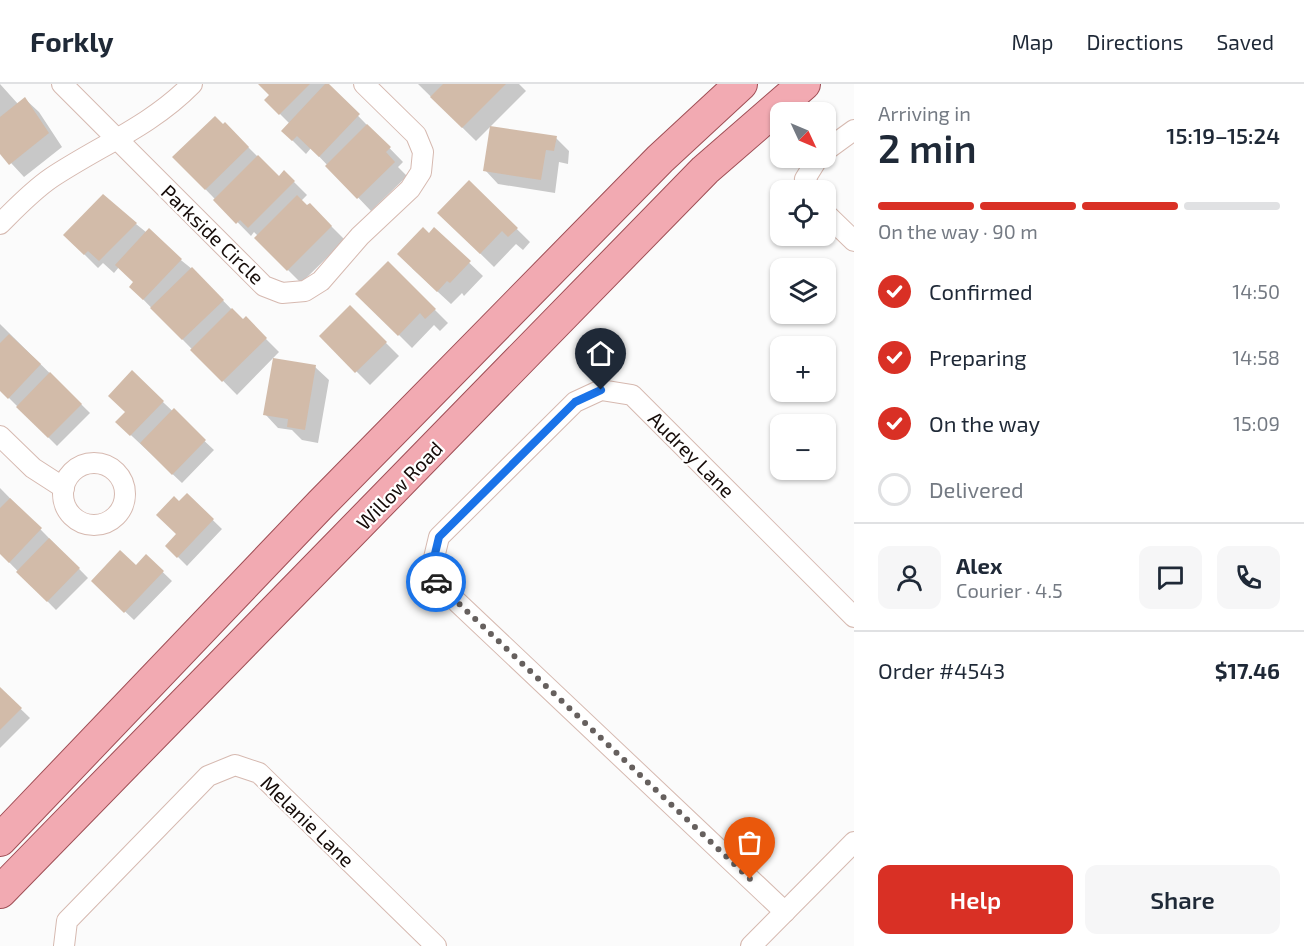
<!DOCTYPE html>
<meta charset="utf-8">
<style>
:root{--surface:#fff;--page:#f6f6f7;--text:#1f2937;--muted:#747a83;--line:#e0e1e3;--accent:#d93025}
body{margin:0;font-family:"Exo 2",sans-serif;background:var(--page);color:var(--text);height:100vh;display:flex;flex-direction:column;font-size:22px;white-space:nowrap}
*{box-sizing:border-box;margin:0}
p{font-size:20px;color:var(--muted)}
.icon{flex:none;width:33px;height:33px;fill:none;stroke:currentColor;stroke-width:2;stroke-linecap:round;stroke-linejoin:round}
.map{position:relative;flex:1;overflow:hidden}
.panel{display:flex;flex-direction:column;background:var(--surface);width:450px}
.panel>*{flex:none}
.needle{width:39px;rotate:134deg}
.buttons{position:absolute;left:770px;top:18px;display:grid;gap:12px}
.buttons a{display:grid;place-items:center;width:66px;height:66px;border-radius:12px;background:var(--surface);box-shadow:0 2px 4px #0004;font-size:30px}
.pin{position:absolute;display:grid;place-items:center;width:51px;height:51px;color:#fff;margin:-62px -26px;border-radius:50% 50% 50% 0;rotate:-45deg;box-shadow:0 0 6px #0007}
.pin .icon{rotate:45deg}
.courier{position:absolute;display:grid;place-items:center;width:60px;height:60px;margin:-30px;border:4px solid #1a73e8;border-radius:50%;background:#fff;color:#222;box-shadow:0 2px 8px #0007}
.summary em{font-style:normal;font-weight:600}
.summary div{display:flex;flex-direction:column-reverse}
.summary{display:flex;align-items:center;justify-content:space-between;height:102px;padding:0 24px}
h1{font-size:39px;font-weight:600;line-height:45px}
.bar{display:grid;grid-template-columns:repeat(4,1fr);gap:9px 6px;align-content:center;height:72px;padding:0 24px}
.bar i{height:8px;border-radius:4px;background:var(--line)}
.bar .active{background:var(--accent)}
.bar p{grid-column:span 4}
.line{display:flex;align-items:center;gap:15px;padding:0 24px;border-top:2px solid var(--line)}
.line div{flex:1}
.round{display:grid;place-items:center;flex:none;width:63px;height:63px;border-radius:12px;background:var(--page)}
ol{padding:0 24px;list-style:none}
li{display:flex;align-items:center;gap:18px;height:66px}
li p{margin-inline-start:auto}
li .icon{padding:6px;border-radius:50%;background:var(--accent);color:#fff;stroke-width:4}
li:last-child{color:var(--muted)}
li i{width:33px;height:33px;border:3px solid var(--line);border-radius:50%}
.primary-button{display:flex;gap:12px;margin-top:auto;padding:12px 24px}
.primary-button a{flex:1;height:69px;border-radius:12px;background:var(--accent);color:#fff;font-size:24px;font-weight:600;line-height:69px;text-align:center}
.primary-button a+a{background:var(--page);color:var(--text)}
header{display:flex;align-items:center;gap:36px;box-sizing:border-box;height:84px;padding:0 30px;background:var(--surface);border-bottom:2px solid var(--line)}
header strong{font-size:28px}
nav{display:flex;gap:33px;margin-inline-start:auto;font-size:21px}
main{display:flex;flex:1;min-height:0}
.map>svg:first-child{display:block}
.shadow{fill:#0003}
.building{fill:#d2bba9}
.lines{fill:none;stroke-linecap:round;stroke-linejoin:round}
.minor-casing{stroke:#d6b9b0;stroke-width:22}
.primary-casing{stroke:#9f4e55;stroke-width:34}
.minor{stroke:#fff;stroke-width:20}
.primary{stroke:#f2aab2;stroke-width:32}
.done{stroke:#66605e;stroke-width:6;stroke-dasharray:0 10.8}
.route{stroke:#1a73e8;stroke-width:8}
.labels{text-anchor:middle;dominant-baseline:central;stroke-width:4.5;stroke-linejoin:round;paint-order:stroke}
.street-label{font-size:20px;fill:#160c09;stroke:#fff}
</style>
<header>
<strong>Forkly</strong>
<nav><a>Map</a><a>Directions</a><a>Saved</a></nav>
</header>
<main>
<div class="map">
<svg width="854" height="862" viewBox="0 0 854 862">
<rect width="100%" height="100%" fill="#fbfbfb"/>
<g class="shadow">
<path d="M0 0 18 20 25 15 39 28 62 63 24 93 0 67Z"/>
<path d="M260 0H327L403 78 398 83 407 92 371 127 311 64 306 70 283 47 290 40 266 16 271 11Z"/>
<path d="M418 0H519L526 7 476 57Z"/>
<path d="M225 40 279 94 284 88 307 111 301 117 307 123 310 121 345 156 301 199 256 154 258 152 254 148 251 152 174 73Z"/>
<path d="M556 54 569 67 568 80 559 78 555 109 498 100 485 86Z"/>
<path d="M469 98 530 158 523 166 516 160 494 183 439 129Z"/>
<path d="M136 140 192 185 243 237 246 235 279 268 237 311 131 203 135 198 119 183 114 189 103 179 98 184 65 151Z"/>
<path d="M434 145 483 192 464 212 462 209 451 220 412 184Z"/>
<path d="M388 179 448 239 440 247 434 241 412 264 358 210Z"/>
<path d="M350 223 399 272 370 301 321 252Z"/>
<path d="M0 240 90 329 57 362 0 305Z"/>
<path d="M315 283 329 296 318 359 302 356 292 346 278 344 265 330Z"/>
<path d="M132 289 214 366 182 399 117 338 127 328Z"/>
<path d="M0 404 88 494 56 526 0 469Z"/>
<path d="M187 411 222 445 187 482 167 462 178 450 179 420Z"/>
<path d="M146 472 172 497 134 536 93 497 136 483Z"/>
<path d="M0 605 30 634 0 664Z"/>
</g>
<g class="building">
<path d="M258 0H310L279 31 264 16 269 11Z"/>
<path d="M325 0H329L360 30 319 73 297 52 292 57 281 47Z"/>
<path d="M443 0H506L462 44 430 13Z"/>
<path d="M25 13 49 49 9 81 0 70V33Z"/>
<path d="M215 32 223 40 225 38 249 63 205 106 172 73Z"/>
<path d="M367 40 391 63 386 68 395 78 357 115 325 82Z"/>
<path d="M490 42 557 52 554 67 546 66 541 96 483 87Z"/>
<path d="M258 71 279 92 284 86 295 97 248 144 240 136 236 140 213 116Z"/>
<path d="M469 96 518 144 508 153 502 147 480 170 437 129Z"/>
<path d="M103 110 137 139 99 177 88 167 84 171 63 151Z"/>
<path d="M297 111 307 121 310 119 332 142 287 187 254 154Z"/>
<path d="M423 143 429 149 434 143 471 177 450 199 447 197 437 208 397 170Z"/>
<path d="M149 144 182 175 143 216 129 203 133 198 115 181Z"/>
<path d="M388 177 436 225 425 235 420 229 398 252 355 210Z"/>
<path d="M192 183 224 216 182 256 150 224Z"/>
<path d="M350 221 387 258 355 289 319 252Z"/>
<path d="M232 224 243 235 246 232 267 254 222 298 190 266Z"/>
<path d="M9 250 41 280 8 315 0 307V259Z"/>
<path d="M273 274 316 281 305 346 287 343 288 335 263 331Z"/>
<path d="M132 286 164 317 130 352 115 338 125 328 108 312Z"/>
<path d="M50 288 82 320 48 354 16 323Z"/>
<path d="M174 324 206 356 172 391 140 359Z"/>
<path d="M187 409 214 435 177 474 165 462 176 450 156 431 174 412 179 417Z"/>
<path d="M10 414 42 444 9 479 0 470V424Z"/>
<path d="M49 454 80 484 47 518 16 488Z"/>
<path d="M120 466 136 481 146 470 164 487 124 529 91 497Z"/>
<path d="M0 603 22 624 0 646Z"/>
</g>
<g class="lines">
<g class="minor-casing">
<g id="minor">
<path d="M62 0 264 202 282 209 305 207 321 197 360 152 410 105 421 88 423 68 416 51 364 0"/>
<path d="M825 67 854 46"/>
<path d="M811 106 805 95 818 74"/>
<path d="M825 129 854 157"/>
<path d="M0 140C16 124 32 107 51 94 99 62 151 42 192 0"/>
<path d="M0 352 33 384 64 404"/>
<circle cx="94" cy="410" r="31"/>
<path d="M785 828 436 498 433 478 439 453 575 318 601 306 632 311 854 533"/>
<path d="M64 862 67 837 208 692 235 681 259 689 436 862"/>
<path d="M751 862 854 758"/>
</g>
</g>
<g class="primary-casing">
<g id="primary">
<path d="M0 756 321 420 660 75 741 0"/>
<path d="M0 808 705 86 804 0"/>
</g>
</g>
<use href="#minor" class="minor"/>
<use href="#primary" class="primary"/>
</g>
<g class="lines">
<path class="done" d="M436 498 750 795"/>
<path class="route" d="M436 498 433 478 439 453 575 318 601 306"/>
</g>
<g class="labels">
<g class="street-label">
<text transform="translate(213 150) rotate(44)">Parkside Circle</text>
<text transform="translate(692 370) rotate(45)">Audrey Lane</text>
<text transform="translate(399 401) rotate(-46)">Willow Road</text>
<text transform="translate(308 737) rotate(44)">Melanie Lane</text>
</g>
</g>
</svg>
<div class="buttons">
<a><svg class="needle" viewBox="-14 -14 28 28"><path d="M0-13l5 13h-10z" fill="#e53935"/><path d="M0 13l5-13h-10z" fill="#747a83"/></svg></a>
<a><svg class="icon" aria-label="locate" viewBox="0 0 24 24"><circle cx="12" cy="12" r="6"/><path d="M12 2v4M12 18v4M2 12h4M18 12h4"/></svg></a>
<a><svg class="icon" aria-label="layers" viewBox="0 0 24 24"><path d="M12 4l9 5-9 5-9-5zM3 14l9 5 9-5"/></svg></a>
<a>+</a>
<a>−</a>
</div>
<div class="pin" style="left:750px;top:795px;background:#ea580c"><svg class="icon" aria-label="bag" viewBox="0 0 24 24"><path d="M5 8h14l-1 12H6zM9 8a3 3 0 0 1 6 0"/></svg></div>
<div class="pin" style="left:601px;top:306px;background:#1f2937"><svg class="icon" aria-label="home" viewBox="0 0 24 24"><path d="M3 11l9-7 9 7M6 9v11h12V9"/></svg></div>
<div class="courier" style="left:436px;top:498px"><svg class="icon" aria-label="car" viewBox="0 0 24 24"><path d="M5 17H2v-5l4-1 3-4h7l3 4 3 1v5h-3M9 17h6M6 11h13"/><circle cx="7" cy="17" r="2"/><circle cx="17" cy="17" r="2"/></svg></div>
</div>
<section class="panel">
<div class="summary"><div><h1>2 min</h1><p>Arriving in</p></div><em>15:19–15:24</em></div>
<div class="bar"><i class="active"></i><i class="active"></i><i class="active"></i><i></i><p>On the way · 90 m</p></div>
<ol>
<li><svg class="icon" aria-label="check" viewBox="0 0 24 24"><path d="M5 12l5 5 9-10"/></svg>Confirmed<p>14:50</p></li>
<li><svg class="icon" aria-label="check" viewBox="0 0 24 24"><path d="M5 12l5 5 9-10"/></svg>Preparing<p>14:58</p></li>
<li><svg class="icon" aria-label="check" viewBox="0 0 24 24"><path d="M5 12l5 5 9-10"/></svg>On the way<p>15:09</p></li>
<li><i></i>Delivered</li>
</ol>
<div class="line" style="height:108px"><a class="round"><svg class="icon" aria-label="person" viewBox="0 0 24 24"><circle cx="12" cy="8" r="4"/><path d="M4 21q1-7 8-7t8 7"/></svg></a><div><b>Alex</b><p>Courier · 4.5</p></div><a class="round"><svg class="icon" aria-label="chat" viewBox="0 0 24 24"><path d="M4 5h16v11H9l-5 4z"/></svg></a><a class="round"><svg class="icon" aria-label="phone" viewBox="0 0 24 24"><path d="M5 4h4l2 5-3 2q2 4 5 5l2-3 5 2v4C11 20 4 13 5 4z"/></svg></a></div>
<div class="line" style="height:78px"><div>Order #4543</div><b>$17.46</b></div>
<div class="primary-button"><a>Help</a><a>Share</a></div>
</section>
</main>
